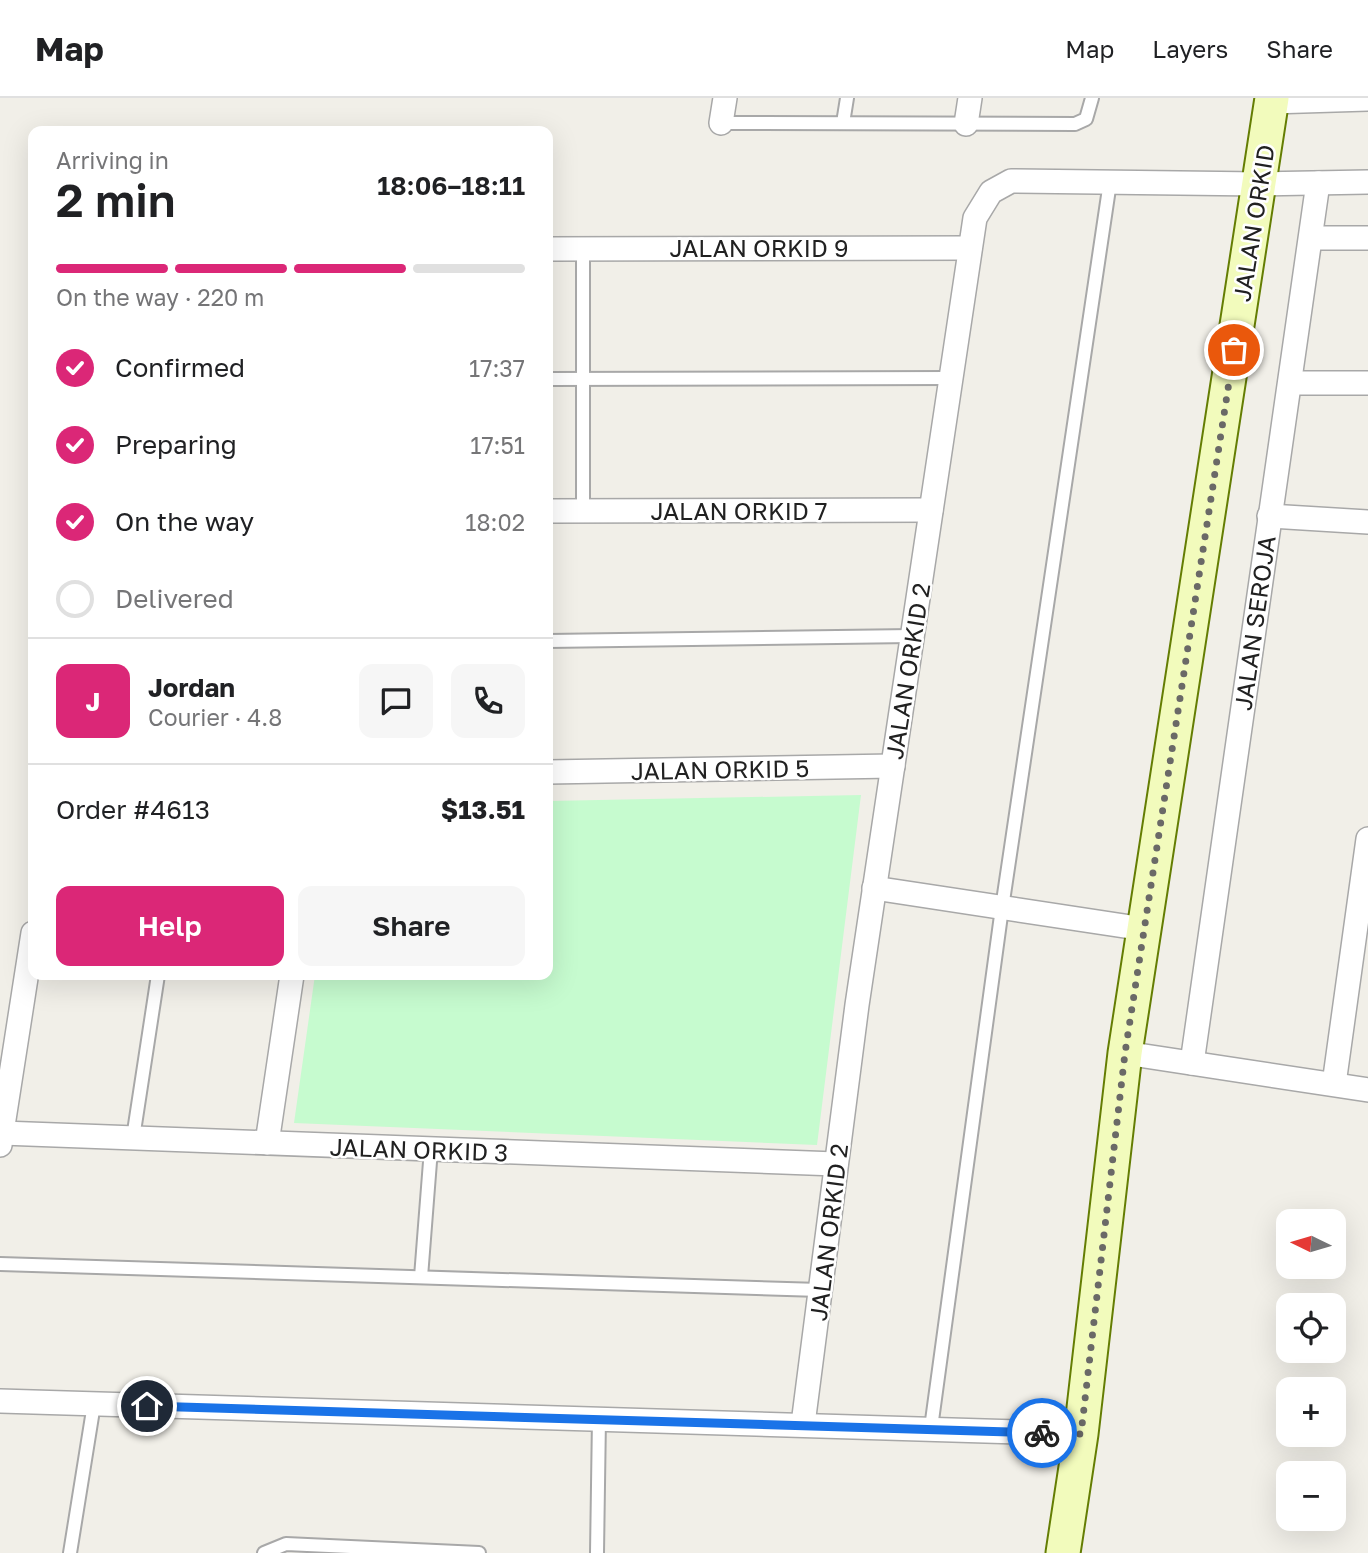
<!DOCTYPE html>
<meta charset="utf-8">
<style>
:root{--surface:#fff;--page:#f6f6f6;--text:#202124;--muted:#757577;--line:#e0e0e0;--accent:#db2777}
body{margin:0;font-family:"Golos Text",sans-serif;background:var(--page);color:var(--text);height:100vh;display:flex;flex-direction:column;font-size:26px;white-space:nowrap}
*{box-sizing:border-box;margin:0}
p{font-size:23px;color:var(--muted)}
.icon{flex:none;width:38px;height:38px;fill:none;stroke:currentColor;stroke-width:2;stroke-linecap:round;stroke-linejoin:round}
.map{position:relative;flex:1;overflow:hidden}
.panel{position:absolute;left:28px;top:28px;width:525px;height:854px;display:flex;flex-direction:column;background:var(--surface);border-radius:14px;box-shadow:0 7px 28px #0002}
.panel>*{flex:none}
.needle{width:46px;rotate:275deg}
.fabs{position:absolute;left:1276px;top:1111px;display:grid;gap:14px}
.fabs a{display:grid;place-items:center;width:70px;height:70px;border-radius:14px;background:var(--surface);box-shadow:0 7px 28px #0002;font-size:35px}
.pin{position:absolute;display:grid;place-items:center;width:60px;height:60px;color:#fff;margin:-30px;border:4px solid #fff;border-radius:50%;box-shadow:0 2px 7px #0007}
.courier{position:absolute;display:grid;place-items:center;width:70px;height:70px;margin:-35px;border:5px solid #1a73e8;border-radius:50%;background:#fff;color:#222;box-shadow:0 2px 9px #0007}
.overview em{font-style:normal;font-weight:600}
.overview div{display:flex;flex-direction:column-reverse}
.overview{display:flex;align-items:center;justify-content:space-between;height:119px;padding:0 28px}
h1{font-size:46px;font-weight:600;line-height:52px}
.bar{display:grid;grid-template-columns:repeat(4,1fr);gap:10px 7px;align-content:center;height:84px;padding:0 28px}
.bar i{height:9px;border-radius:5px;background:var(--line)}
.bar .active{background:var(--accent)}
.bar p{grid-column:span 4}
.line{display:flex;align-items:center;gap:18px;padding:0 28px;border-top:2px solid var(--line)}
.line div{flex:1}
.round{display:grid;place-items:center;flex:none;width:74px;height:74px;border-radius:14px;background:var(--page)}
ol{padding:0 28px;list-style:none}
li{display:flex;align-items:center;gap:21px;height:77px}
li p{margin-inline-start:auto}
li .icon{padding:7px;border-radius:50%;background:var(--accent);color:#fff;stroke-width:4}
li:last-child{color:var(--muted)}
li i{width:38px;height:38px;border:4px solid var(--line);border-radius:50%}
.cta{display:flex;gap:14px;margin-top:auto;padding:14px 28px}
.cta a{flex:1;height:80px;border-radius:14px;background:var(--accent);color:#fff;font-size:28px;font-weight:600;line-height:80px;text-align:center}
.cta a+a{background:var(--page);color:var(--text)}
header{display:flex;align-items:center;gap:42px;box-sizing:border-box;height:98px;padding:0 35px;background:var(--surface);border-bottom:2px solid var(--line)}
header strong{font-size:33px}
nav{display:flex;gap:38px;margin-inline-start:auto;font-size:24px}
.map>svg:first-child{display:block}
.park{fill:#c6fbcf}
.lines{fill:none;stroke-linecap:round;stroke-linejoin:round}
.lane-casing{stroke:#a8a8a8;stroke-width:16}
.street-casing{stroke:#a8a8a8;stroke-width:26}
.secondary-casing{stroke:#647d03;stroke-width:37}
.lane{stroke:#fff;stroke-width:12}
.street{stroke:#fff;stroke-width:23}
.secondary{stroke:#f2fbbc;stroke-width:33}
.done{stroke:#6a6967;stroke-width:7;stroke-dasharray:0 12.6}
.route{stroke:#1a73e8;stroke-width:9}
.labels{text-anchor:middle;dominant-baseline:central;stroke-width:5;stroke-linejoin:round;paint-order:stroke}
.street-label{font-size:24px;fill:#212121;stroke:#fff}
</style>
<header>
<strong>Map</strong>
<nav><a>Map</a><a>Layers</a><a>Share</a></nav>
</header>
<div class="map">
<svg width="1368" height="1455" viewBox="0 0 1368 1455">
<rect width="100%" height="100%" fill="#f1efe8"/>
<path class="park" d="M861 697 817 1047 294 1025 315 877H548V703Z"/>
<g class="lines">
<g class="lane-casing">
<g id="lane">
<path d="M721 25 1075 26 1086 21 1092 0"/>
<path d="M843 25 847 0"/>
<path d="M583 150V413"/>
<path d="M548 281 951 280"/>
<path d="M548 543 912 538"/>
<path d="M133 1040 158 877"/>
<path d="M0 1166 820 1192"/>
<path d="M421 1179 431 1051"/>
<path d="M931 1330 1002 810 1110 84"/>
<path d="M70 1455 94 1306"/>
<path d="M264 1455 286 1446 479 1455"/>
<path d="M597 1455 599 1320"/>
</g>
</g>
<g class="street-casing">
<g id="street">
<path d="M1271 4 1368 1"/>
<path d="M721 25 725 0"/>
<path d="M966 26 970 0"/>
<path d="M1312 140H1368"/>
<path d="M548 151 970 150"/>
<path d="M1292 285H1368"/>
<path d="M548 413 931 412"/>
<path d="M1269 418 1368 424"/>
<path d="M548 674 893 668"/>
<path d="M874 790 1144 831"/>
<path d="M1125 955 1368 992"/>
<path d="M1192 965 1318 85"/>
<path d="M1334 986 1368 741"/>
<path d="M2 1035 836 1066"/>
<path d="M267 1045 292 877"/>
<path d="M0 1047 33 835"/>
<path d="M0 1303 1081 1336"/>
<path d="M803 1326 857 907 975 120 991 94 1011 83 1260 86 1368 84"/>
</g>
</g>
<g class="secondary-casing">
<path id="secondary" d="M1063 1455 1081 1336 1125 955 1272 0"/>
</g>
<use href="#lane" class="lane"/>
<use href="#street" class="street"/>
<use href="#secondary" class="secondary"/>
</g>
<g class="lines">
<path class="done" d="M1042 1335 1081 1336 1125 955 1234 252"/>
<path class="route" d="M147 1308 1042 1335"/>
</g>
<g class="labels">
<g class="street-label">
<text transform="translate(1253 125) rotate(-81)">JALAN ORKID</text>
<text x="759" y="149">JALAN ORKID 9</text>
<text x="739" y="412">JALAN ORKID 7</text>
<text transform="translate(1254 525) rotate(-82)">JALAN SEROJA</text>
<text transform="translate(907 573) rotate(-81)">JALAN ORKID 2</text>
<text transform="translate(720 671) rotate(-1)">JALAN ORKID 5</text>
<text transform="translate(419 1051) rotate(2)">JALAN ORKID 3</text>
<text transform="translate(828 1134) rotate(-83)">JALAN ORKID 2</text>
</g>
</g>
</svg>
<div class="fabs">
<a><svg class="needle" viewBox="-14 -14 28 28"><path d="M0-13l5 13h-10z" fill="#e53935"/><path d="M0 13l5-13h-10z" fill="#757577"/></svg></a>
<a><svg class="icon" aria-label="locate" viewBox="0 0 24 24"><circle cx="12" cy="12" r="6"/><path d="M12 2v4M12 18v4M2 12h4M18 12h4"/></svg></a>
<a>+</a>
<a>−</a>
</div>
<div class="pin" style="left:1234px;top:252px;background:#ea580c"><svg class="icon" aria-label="bag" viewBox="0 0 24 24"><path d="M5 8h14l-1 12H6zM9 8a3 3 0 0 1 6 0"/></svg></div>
<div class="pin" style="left:147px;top:1308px;background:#1f2937"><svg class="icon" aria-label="home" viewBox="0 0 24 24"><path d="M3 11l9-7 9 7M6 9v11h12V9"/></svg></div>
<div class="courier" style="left:1042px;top:1335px"><svg class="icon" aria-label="bike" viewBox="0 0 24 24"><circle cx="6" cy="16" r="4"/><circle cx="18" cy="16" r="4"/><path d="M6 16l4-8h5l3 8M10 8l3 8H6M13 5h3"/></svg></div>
<section class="panel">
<div class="overview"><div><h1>2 min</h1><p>Arriving in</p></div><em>18:06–18:11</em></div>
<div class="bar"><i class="active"></i><i class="active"></i><i class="active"></i><i></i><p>On the way · 220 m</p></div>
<ol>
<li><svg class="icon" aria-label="check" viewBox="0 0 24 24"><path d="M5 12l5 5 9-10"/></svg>Confirmed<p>17:37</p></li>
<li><svg class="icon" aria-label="check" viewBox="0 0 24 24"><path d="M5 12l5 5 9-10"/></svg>Preparing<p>17:51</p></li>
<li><svg class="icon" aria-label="check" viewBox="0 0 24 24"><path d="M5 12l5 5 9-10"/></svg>On the way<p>18:02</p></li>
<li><i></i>Delivered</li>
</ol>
<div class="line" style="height:126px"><b class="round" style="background:var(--accent);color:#fff">J</b><div><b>Jordan</b><p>Courier · 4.8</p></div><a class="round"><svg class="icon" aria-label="chat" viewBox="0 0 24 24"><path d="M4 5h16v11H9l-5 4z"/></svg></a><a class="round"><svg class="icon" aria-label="phone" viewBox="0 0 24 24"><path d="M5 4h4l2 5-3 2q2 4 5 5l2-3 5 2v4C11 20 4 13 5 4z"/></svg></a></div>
<div class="line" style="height:91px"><div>Order #4613</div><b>$13.51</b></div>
<div class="cta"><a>Help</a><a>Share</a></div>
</section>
</div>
